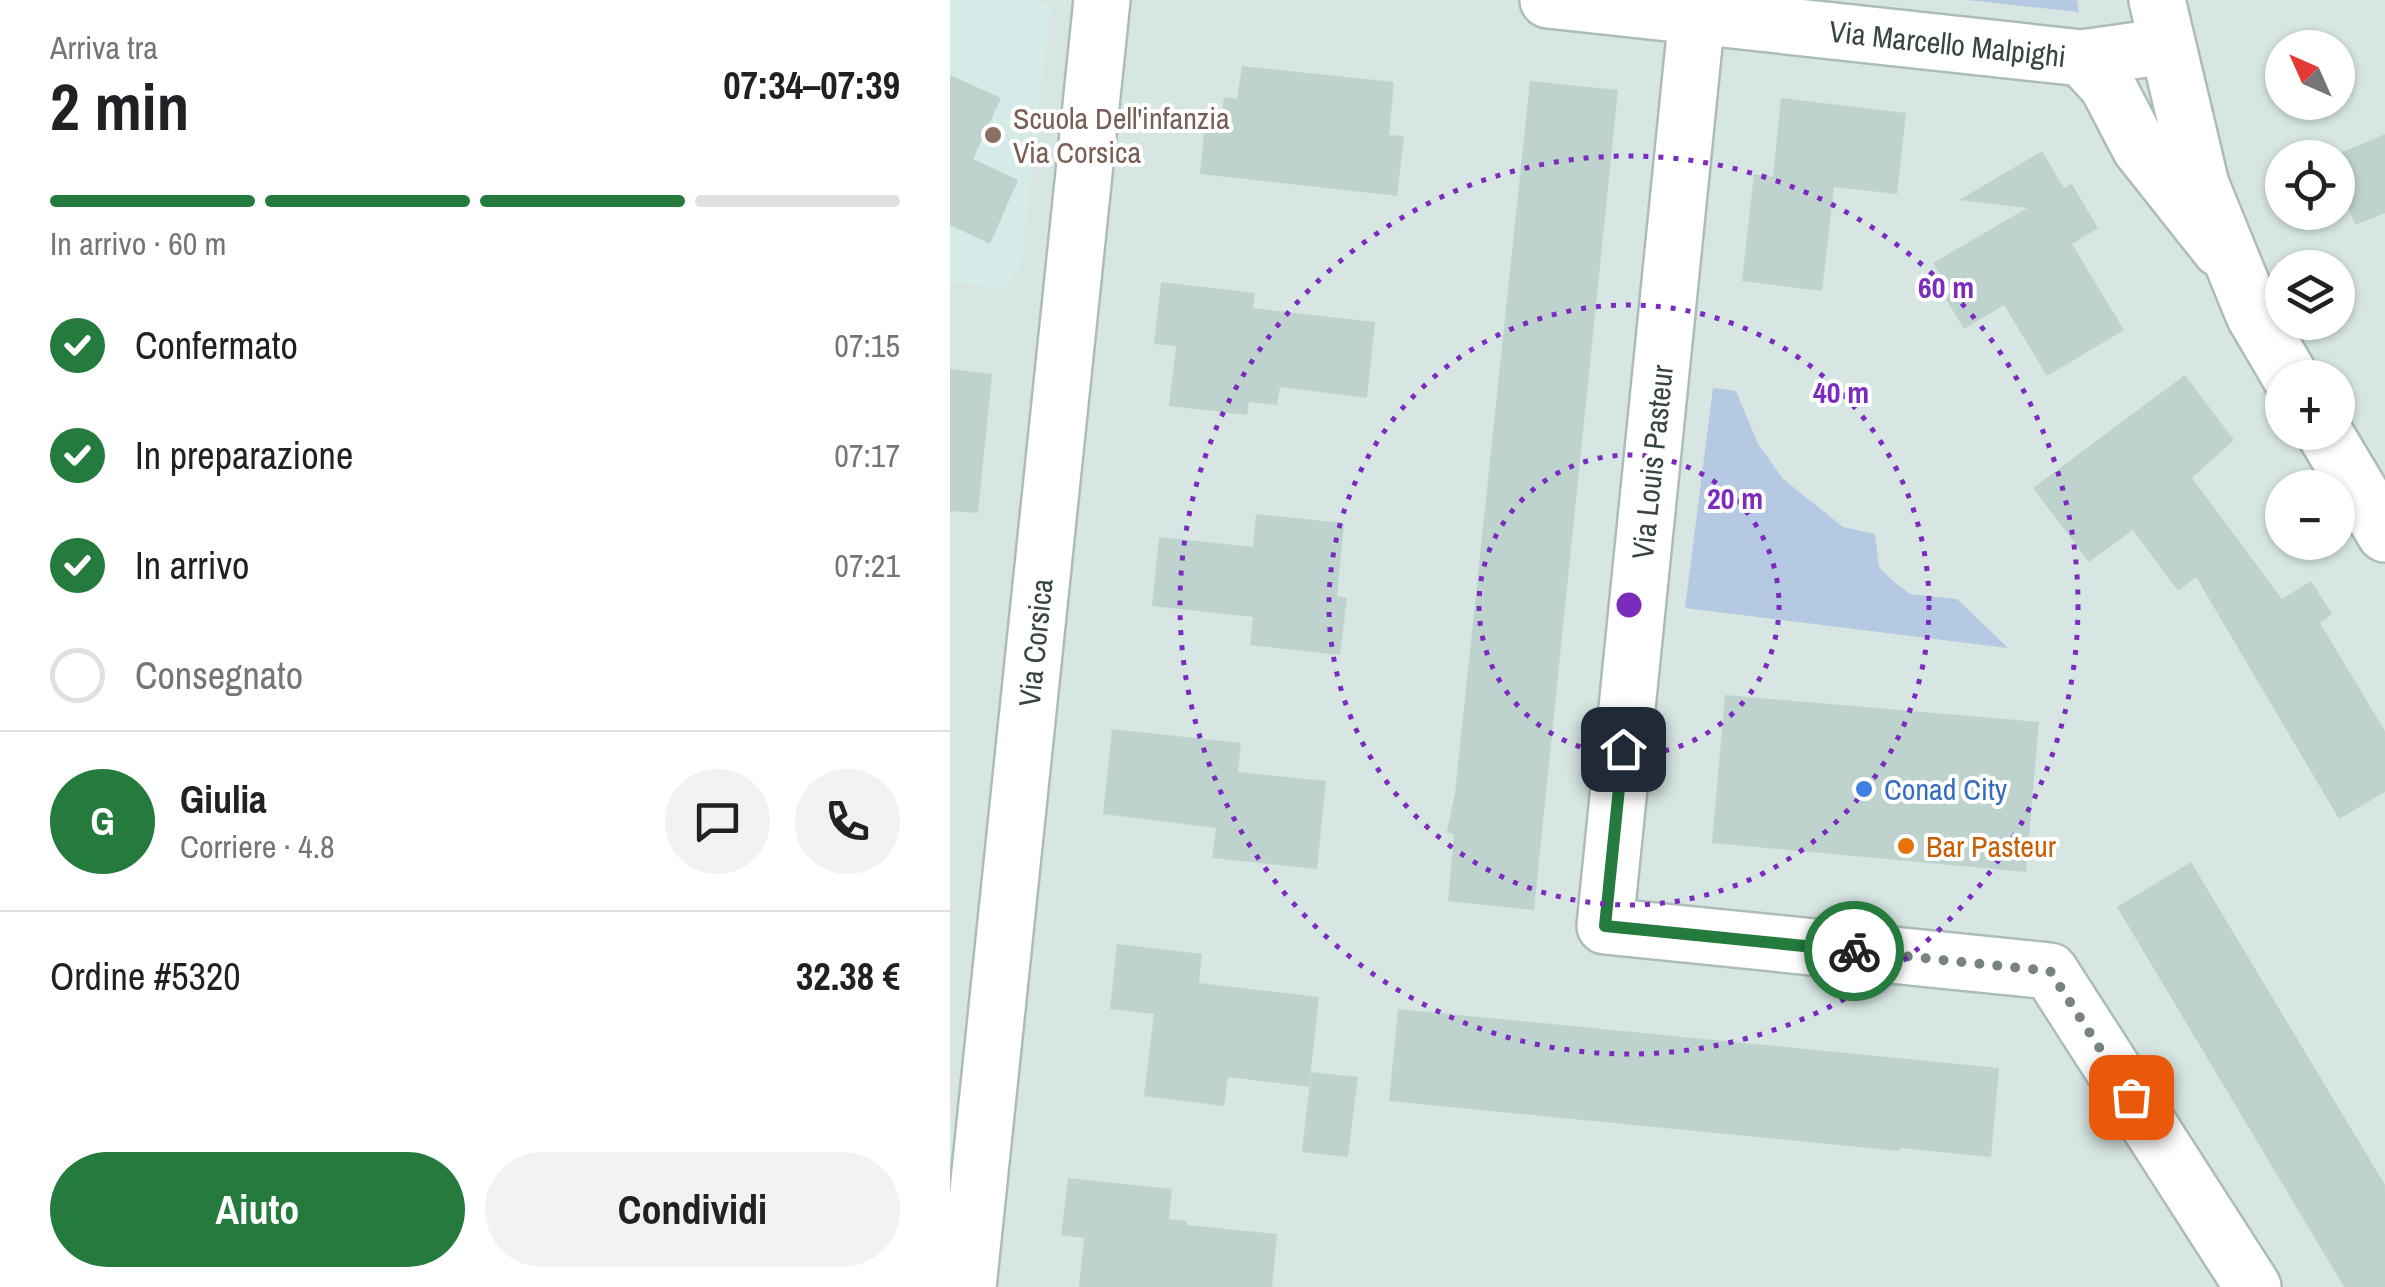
<!DOCTYPE html>
<html lang="it">
<meta charset="utf-8">
<style>
:root{--surface:#fff;--page:#f2f2f2;--text:#202124;--muted:#757577;--line:#e0e0e0;--accent:#257a3e}
body{margin:0;font-family:"Archivo Narrow",sans-serif;background:var(--page);color:var(--text);height:100vh;display:flex;flex-direction:column;font-size:38px;white-space:nowrap}
*{box-sizing:border-box;margin:0}
p{font-size:32px;color:var(--muted)}
.icon{flex:none;width:55px;height:55px;fill:none;stroke:currentColor;stroke-width:2;stroke-linecap:round;stroke-linejoin:round}
.map{position:relative;flex:1;overflow:hidden}
.details{display:flex;flex-direction:column;background:var(--surface);width:950px}
.details>*{flex:none}
.needle{width:65px;rotate:315deg}
.tools{position:absolute;left:1315px;top:30px;display:grid;gap:20px}
.tools a{display:grid;place-items:center;width:90px;height:90px;border-radius:50%;background:var(--surface);box-shadow:0 2px 8px #0004;font-size:50px}
.pin{position:absolute;display:grid;place-items:center;width:85px;height:85px;color:#fff;margin:-42px;border-radius:20px;box-shadow:0 5px 15px #0006}
.courier{position:absolute;display:grid;place-items:center;width:100px;height:100px;margin:-50px;border:8px solid #257a3e;border-radius:50%;background:#fff;color:#222;box-shadow:0 2px 12px #0007}
.headline em{font-style:normal;font-weight:700}
.headline div{display:flex;flex-direction:column-reverse}
.headline{display:flex;align-items:center;justify-content:space-between;height:170px;padding:0 50px}
h1{font-size:65px;font-weight:700;line-height:75px}
.bar{display:grid;grid-template-columns:repeat(4,1fr);gap:15px 10px;align-content:center;height:120px;padding:0 50px}
.bar i{height:12px;border-radius:8px;background:var(--line)}
.bar .current{background:var(--accent)}
.bar p{grid-column:span 4}
.line{display:flex;align-items:center;gap:25px;padding:0 50px;border-top:2px solid var(--line)}
.line div{flex:1}
.round{display:grid;place-items:center;flex:none;width:105px;height:105px;border-radius:52px;background:var(--page)}
ol{padding:0 50px;list-style:none}
li{display:flex;align-items:center;gap:30px;height:110px}
li p{margin-inline-start:auto}
li .icon{padding:10px;border-radius:50%;background:var(--accent);color:#fff;stroke-width:4}
li:last-child{color:var(--muted)}
li i{width:55px;height:55px;border:5px solid var(--line);border-radius:50%}
.action{display:flex;gap:20px;margin-top:auto;padding:20px 50px}
.action a{flex:1;height:115px;border-radius:60px;background:var(--accent);color:#fff;font-size:40px;font-weight:700;line-height:115px;text-align:center}
.action a+a{background:var(--page);color:var(--text)}
main{display:flex;flex:1;min-height:0}
.map>svg:first-child{display:block}
.residential{fill:#d7e6e3;fill-rule:evenodd}
.education{fill:#d4ebe7}
.green{fill:#b5c9e3}
.building{fill:#bfd3ce}
.lines{fill:none;stroke-linecap:round;stroke-linejoin:round}
.minor-casing{stroke:#acbdb9;stroke-width:60}
.tertiary-casing{stroke:#acbdb9;stroke-width:60}
.minor{stroke:#fff;stroke-width:55}
.tertiary{stroke:#fff;stroke-width:55}
.done{stroke:#76837f;stroke-width:10;stroke-dasharray:0 18}
.route{stroke:#257a3e;stroke-width:12}
.ring{fill:none;stroke:#7b2cbf;stroke-width:5;stroke-dasharray:5 10}
.education-dot{fill:#8d6e63;stroke:#fff;stroke-width:4}
.shop-dot{fill:#3f7fe0;stroke:#fff;stroke-width:4}
.food-dot{fill:#e8710a;stroke:#fff;stroke-width:4}
.labels{text-anchor:middle;dominant-baseline:central;stroke-width:8;stroke-linejoin:round;paint-order:stroke}
.street-label{font-size:30px;fill:#384642;stroke:#fff}
.education-label{font-size:30px;fill:#785e54;stroke:#fff;text-anchor:start}
.shop-label{font-size:30px;fill:#366cbe;stroke:#fff;text-anchor:start}
.food-label{font-size:30px;fill:#c56008;stroke:#fff;text-anchor:start}
.centre{fill:#7b2cbf;stroke:#fff;stroke-width:5}
.ring-label{font-size:30px;text-anchor:middle;font-weight:bold;fill:#7b2cbf;stroke:#fff;stroke-width:8;stroke-linejoin:round;paint-order:stroke}
</style>
<main>
<section class="details">
<div class="headline"><div><h1>2 min</h1><p>Arriva tra</p></div><em>07:34–07:39</em></div>
<div class="bar"><i class="current"></i><i class="current"></i><i class="current"></i><i></i><p>In arrivo · 60 m</p></div>
<ol>
<li><svg class="icon" aria-label="check" viewBox="0 0 24 24"><path d="M5 12l5 5 9-10"/></svg>Confermato<p>07:15</p></li>
<li><svg class="icon" aria-label="check" viewBox="0 0 24 24"><path d="M5 12l5 5 9-10"/></svg>In preparazione<p>07:17</p></li>
<li><svg class="icon" aria-label="check" viewBox="0 0 24 24"><path d="M5 12l5 5 9-10"/></svg>In arrivo<p>07:21</p></li>
<li><i></i>Consegnato</li>
</ol>
<div class="line" style="height:180px"><b class="round" style="background:var(--accent);color:#fff">G</b><div><b>Giulia</b><p>Corriere · 4.8</p></div><a class="round"><svg class="icon" aria-label="chat" viewBox="0 0 24 24"><path d="M4 5h16v11H9l-5 4z"/></svg></a><a class="round"><svg class="icon" aria-label="phone" viewBox="0 0 24 24"><path d="M5 4h4l2 5-3 2q2 4 5 5l2-3 5 2v4C11 20 4 13 5 4z"/></svg></a></div>
<div class="line" style="height:130px"><div>Ordine #5320</div><b>32.38 €</b></div>
<div class="action"><a>Aiuto</a><a>Condividi</a></div>
</section>
<div class="map">
<svg width="1435" height="1287" viewBox="0 0 1435 1287">
<rect width="100%" height="100%" fill="#e9f3f1"/>
<path class="residential" d="M63 0H1435V1287H0V282L54 286 101 5ZM1332 48H1388V102H1332ZM1332 158H1388V212H1332ZM1332 268H1388V322H1332ZM1332 378H1388V432H1332ZM1332 488H1388V542H1332Z"/>
<path class="education" d="M0 0H63L101 4 71 266 54 287 0 282Z"/>
<g class="green">
<path d="M1018 0H1127L1129 12 1017 0Z"/>
<path d="M763 388 786 391 808 444 833 479 893 527 925 534 929 567 942 580 960 594 1007 599 1058 648 735 608Z"/>
</g>
<g class="building">
<path d="M292 66 444 82 439 135 454 136 447 196 250 174 256 113 272 114 274 97 287 99Z"/>
<path d="M0 75 51 98 23 159 68 180 40 244 0 225Z"/>
<path d="M580 81 668 90 584 910 498 901 504 835 497 832 505 793Z"/>
<path d="M831 98 956 113 947 194 884 187 872 291 792 281 804 174 823 177Z"/>
<path d="M1435 134V213L1405 225 1388 181V154Z"/>
<path d="M1092 151 1114 188 1122 184 1148 228 1122 244 1174 330 1097 376 1054 305 1014 329 994 296 1001 292 983 263 1077 208 1009 200Z"/>
<path d="M211 282 305 293 303 308 425 322 417 398 330 387 327 405 299 402 297 415 219 406 226 346 204 344Z"/>
<path d="M0 369 42 374 28 513 0 511Z"/>
<path d="M1235 375 1284 440 1242 478 1332 599 1361 581 1382 614 1370 623 1435 731V792L1389 819 1246 577 1228 591 1183 530 1139 562 1083 488Z"/>
<path d="M306 514 394 523 387 596 397 598 390 655 300 645 303 617 202 606 209 537 303 547Z"/>
<path d="M775 695 1089 722 1076 872 762 843Z"/>
<path d="M162 729 291 743 288 772 376 781 367 869 262 858 266 828 153 814Z"/>
<path d="M1241 862 1435 1185V1287H1394L1167 907Z"/>
<path d="M167 944 252 954 249 983 369 997 359 1087 278 1077 274 1106 194 1096 204 1014 160 1009Z"/>
<path d="M448 1009 1049 1068 1041 1157 951 1148 950 1151 439 1101Z"/>
<path d="M361 1072 408 1077 398 1157 352 1152Z"/>
<path d="M118 1178 222 1189 219 1219 237 1221V1225L327 1234 322 1287H129L134 1238 111 1235Z"/>
</g>
<g class="lines">
<g class="minor-casing">
<g id="minor">
<path id="s1" d="M598 0 1132 58 1217 46"/>
<path d="M747 15 655 926 1100 971 1303 1287"/>
<path d="M1132 58 1157 85 1190 148 1270 249"/>
<path id="s2" d="M18 1287 152 0"/>
</g>
</g>
<g class="tertiary-casing">
<g id="tertiary">
<path d="M1207 0 1251 185 1304 315 1341 378"/>
<path d="M1374 432 1435 534"/>
</g>
</g>
<use href="#minor" class="minor"/>
<use href="#tertiary" class="tertiary"/>
</g>
<g class="lines">
<path class="done" d="M904 951 1100 971 1181 1097"/>
<path class="route" d="M673 749 655 926 904 951"/>
</g>
<g class="ring">
<circle cx="679" cy="605" r="150"/>
<circle cx="679" cy="605" r="300"/>
<circle cx="679" cy="605" r="449"/>
</g>
<circle class="education-dot" cx="43" cy="135" r="10"/>
<circle class="shop-dot" cx="914" cy="789" r="10"/>
<circle class="food-dot" cx="956" cy="846" r="10"/>
<g class="labels">
<g class="street-label">
<text stroke="none"><textPath href="#s1" startOffset="402">Via Marcello Malpighi</textPath></text>
<text transform="translate(702 462) rotate(-84)">Via Louis Pasteur</text>
<text stroke="none"><textPath href="#s2" startOffset="648">Via Corsica</textPath></text>
</g>
<g class="education-label">
<text x="63" y="118">Scuola Dell'infanzia<tspan x="63" dy="34">Via Corsica</tspan></text>
</g>
<g class="shop-label">
<text x="934" y="789">Conad City</text>
</g>
<g class="food-label">
<text x="976" y="846">Bar Pasteur</text>
</g>
</g>
<circle cx="679" cy="605" r="15" class="centre"/>
<g class="ring-label">
<text x="996" y="298">60 m</text>
<text x="891" y="403">40 m</text>
<text x="785" y="509">20 m</text>
</g>
</svg>
<div class="tools">
<a><svg class="needle" viewBox="-14 -14 28 28"><path d="M0-13l5 13h-10z" fill="#e53935"/><path d="M0 13l5-13h-10z" fill="#757577"/></svg></a>
<a><svg class="icon" aria-label="locate" viewBox="0 0 24 24"><circle cx="12" cy="12" r="6"/><path d="M12 2v4M12 18v4M2 12h4M18 12h4"/></svg></a>
<a><svg class="icon" aria-label="layers" viewBox="0 0 24 24"><path d="M12 4l9 5-9 5-9-5zM3 14l9 5 9-5"/></svg></a>
<a>+</a>
<a>−</a>
</div>
<div class="pin" style="left:1181px;top:1097px;background:#ea580c"><svg class="icon" aria-label="bag" viewBox="0 0 24 24"><path d="M5 8h14l-1 12H6zM9 8a3 3 0 0 1 6 0"/></svg></div>
<div class="pin" style="left:673px;top:749px;background:#1f2937"><svg class="icon" aria-label="home" viewBox="0 0 24 24"><path d="M3 11l9-7 9 7M6 9v11h12V9"/></svg></div>
<div class="courier" style="left:904px;top:951px"><svg class="icon" aria-label="bike" viewBox="0 0 24 24"><circle cx="6" cy="16" r="4"/><circle cx="18" cy="16" r="4"/><path d="M6 16l4-8h5l3 8M10 8l3 8H6M13 5h3"/></svg></div>
</div>
</main>
